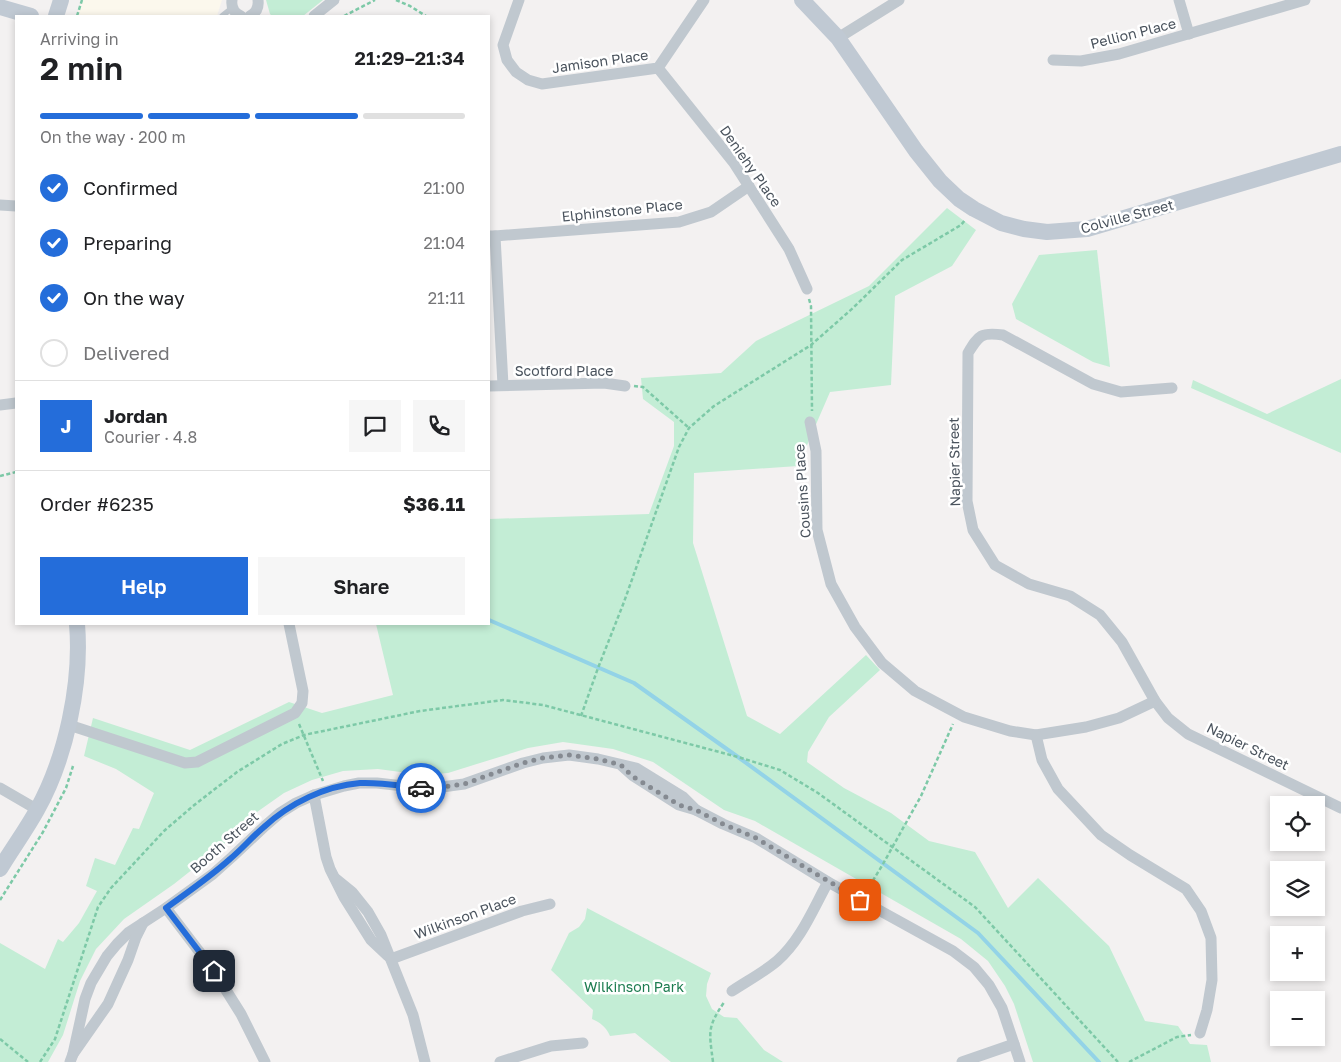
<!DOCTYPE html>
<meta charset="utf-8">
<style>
:root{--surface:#fff;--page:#f6f6f6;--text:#202124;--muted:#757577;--line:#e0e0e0;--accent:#246dda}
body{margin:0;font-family:"Golos Text",sans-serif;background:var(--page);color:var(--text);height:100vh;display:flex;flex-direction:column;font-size:19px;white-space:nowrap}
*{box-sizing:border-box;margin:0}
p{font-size:16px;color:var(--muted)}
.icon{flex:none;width:28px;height:28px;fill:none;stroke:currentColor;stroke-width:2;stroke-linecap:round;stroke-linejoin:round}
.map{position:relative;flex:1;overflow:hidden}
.details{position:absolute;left:15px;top:15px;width:475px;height:610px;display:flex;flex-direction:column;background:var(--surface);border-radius:0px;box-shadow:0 2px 8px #0003}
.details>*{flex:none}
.buttons{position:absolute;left:1270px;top:796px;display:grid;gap:10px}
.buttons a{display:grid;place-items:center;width:55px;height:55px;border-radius:0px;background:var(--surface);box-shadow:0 2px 8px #0003;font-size:25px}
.pin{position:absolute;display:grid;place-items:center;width:42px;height:42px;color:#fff;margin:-21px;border-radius:10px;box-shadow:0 2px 8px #0006}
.courier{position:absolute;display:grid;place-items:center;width:50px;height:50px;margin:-25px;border:4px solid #246dda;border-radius:50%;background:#fff;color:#222;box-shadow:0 1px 6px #0007}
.head em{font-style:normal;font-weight:600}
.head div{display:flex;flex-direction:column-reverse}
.head{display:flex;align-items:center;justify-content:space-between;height:85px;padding:0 25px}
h1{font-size:32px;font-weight:600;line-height:38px}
.bar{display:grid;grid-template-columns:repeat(4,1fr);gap:8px 5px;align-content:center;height:60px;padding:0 25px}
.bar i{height:6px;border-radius:4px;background:var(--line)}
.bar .selected{background:var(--accent)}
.bar p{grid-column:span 4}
.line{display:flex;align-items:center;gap:12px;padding:0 25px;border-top:1px solid var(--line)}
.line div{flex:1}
.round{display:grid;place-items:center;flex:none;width:52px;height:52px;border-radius:0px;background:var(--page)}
ol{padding:0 25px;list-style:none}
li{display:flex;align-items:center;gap:15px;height:55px}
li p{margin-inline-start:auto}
li .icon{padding:5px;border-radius:50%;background:var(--accent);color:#fff;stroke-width:4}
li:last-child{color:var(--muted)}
li i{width:28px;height:28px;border:2px solid var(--line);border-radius:50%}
.button{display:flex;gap:10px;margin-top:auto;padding:10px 25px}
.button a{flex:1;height:58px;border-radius:0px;background:var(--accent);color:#fff;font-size:20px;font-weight:600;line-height:58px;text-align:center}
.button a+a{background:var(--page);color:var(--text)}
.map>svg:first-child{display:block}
.commercial{fill:#fcf8ed}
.green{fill:#c3edd5}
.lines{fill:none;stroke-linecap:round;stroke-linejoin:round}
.stream{stroke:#93d3e7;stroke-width:4}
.path{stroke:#7dc9a7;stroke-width:2.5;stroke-dasharray:4 2.5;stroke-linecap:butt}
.lane{stroke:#c0c8cf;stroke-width:5.5}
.street{stroke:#c0c8cf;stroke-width:11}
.secondary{stroke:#c0c9d3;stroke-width:16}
.done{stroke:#858a91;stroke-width:5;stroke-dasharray:0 9}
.route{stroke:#246dda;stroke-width:6}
.labels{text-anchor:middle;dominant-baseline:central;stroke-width:5;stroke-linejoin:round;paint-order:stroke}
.street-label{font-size:14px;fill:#4a535d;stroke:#fff}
.park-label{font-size:14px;fill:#1d7c50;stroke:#fff}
</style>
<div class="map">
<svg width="1341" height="1062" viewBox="0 0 1341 1062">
<rect width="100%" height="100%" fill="#f3f1f1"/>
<path class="commercial" d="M82 0H222L217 16H77Z"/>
<g class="green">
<path d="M266 0H323L303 16H272L270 14Z"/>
<path d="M947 208 976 230 952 266 895 296 891 385 830 392 798 466 694 473 693 543 747 716 780 734 866 655 880 670 829 717 808 752 807 762 844 788 891 813 929 841 975 852 1008 908 1038 878 1109 946 1145 1021 1178 1026 1190 1044 1207 1045 1211 1062H1033L1014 1004 1005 986 988 961 961 939 755 821 724 810 653 762 613 749 563 742 528 748 448 773 423 775 378 769 343 771 312 780 284 793 257 812 222 846 174 884 124 919 96 949 80 981 63 1035 48 1062H0V943L45 969 58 939 63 942 79 923 97 891 86 886 95 858 115 865 133 828 139 829 154 793 116 769 84 756 93 718 190 750 289 702 322 713 393 695 376 624H489V519L649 514 674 446V422L643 399 641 378 721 373 756 341 869 286Z"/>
<path d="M1097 250 1110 367 1093 362 1016 319 1012 304 1039 255Z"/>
<path d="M1341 379V453L1191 388 1193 380 1267 414Z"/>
<path d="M587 908 711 973 707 984 706 996 712 1009 724 1017 737 1018 764 1050 783 1062H671L635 1033 610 1036C606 1027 601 1023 592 1019L593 1010 551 970 569 933 579 927 585 919Z"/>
</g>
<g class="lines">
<path class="stream" d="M489 620 634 683 738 757 978 933 1099 1062"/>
<g class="path">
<path d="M396 0 410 6 426 16"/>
<path d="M77 16 82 0"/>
<path d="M344 16 375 0"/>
<path d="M809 299 811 306 812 411"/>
<path d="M634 386 643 387 689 428"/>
<path d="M0 476 16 472"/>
<path d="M581 716 598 668 624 602 679 447 689 428 714 406 811 345 853 308 902 260 961 225 965 220"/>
<path d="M299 724 323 781"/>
<path d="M866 892 883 864 921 796 953 724"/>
<path d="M0 900 43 832 66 788 73 766"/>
<path d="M0 1039 28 1062"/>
<path d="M40 1062 55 1039 98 907 111 888 164 831 193 806 237 772 282 744 304 735 420 711 503 700 543 705 738 757 780 770 818 793 975 907 1118 1062"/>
<path d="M713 1062C709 1031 707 1027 725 1001"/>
<path d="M1129 1062 1177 1037 1191 1035"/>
</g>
<path class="lane" d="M222 16 232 8"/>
<g class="street">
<path d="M232 0C231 7 234 13 241 16"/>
<path d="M519 0 503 45 507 60 516 72 528 80 542 84 658 68 704 0"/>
<path d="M1179 0 1189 34"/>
<path d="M250 16C256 13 259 8 258 0"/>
<path d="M314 16 334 0"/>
<path d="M838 38 899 0"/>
<path d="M1053 60 1081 61 1119 54 1305 0"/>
<path d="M658 68 734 163 789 249 807 289"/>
<path d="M0 205 16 206"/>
<path d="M489 236H495L679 222 711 212 749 186"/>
<path d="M495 236 503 385"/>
<path d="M489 386 604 383 625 386"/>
<path d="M1172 388 1121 392 1093 384 1003 335C981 332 979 335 968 353L967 501 973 530 995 565 1029 584 1070 596 1100 615 1122 642 1155 701 1168 718 1188 734 1341 808"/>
<path d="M0 405 16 403"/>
<path d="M810 422 816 451 817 530 831 584 855 627 882 663 915 691 964 717 1010 731 1036 735 1086 727 1119 718 1155 701"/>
<path d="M69 725 185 763 197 762 295 713 302 703 303 691 289 624"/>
<path d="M1036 735 1042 760 1058 789 1101 835 1130 855 1186 889 1201 911 1211 938 1212 980 1207 1010 1200 1033"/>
<path d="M622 766 632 775 679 805 696 810 723 824 756 838 828 882 953 951 974 967 989 985 1002 1008 1020 1062"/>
<path d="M0 788 38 810"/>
<path d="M314 795 326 857 330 869 344 897 371 940 388 956"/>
<path d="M336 879 352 892 368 912 381 935 413 1015 425 1062"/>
<path d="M166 908 214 971 241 1014 265 1062"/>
<path d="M391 959 522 911 550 904"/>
<path d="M732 991C747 981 764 972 777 961 801 940 813 909 828 882"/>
<path d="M73 1054 85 999 91 983 107 956 117 944 129 932 166 908 213 874 232 857 265 826 280 813 296 803 314 795 344 786 359 783H377L421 788 442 787 464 784 523 763 543 758 569 755 598 759 636 768 683 797 696 810"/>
<path d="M70 1062 73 1054 108 1004 128 960 136 937 143 923"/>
<path d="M500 1062 551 1046 583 1043"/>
<path d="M962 1062 1014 1044"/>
</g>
<g class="secondary">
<path d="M802 0 838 38 916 151 940 181 959 199 974 209 1001 223 1024 229 1047 232 1087 229 1341 154"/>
<path d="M0 7 31 16"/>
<path d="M56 16 61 0"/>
<path d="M0 869C12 849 26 830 37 810 66 758 82 683 77 624"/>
</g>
</g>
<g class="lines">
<path class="done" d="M421 788 442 787 464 784 523 763 543 758 569 755 598 759 621 765 632 776 679 805 696 810 723 824 756 838 860 900"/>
<path class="route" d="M214 971 166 908C188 892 210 877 230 859 242 849 252 837 264 827 290 803 325 786 360 783 381 782 401 786 421 788"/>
</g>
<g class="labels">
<g class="street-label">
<text transform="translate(1133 33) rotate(-14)">Pellion Place</text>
<text transform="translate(600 61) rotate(-8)">Jamison Place</text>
<text transform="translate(751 166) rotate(55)">Deniehy Place</text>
<text transform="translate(622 210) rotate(-6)">Elphinstone Place</text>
<text transform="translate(1127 216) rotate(-15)">Colville Street</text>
<text x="564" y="370">Scotford Place</text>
<text transform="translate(954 462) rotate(-91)">Napier Street</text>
<text transform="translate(802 491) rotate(-94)">Cousins Place</text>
<text transform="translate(1248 746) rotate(26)">Napier Street</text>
<text transform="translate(224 842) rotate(-41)">Booth Street</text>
<text transform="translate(465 916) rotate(-20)">Wilkinson Place</text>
</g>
<g class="park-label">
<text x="634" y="986">Wilkinson Park</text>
</g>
</g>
</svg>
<div class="buttons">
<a><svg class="icon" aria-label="locate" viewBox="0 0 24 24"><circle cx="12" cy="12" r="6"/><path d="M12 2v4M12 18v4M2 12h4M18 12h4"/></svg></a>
<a><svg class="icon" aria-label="layers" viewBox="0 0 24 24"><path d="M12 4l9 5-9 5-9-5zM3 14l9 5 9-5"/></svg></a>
<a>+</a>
<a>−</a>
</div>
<div class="pin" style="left:860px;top:900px;background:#ea580c"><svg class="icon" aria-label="bag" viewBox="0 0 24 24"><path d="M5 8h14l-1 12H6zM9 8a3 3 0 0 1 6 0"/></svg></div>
<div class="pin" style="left:214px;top:971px;background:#1f2937"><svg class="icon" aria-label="home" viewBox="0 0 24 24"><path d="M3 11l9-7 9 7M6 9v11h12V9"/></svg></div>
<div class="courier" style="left:421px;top:788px"><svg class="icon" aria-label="car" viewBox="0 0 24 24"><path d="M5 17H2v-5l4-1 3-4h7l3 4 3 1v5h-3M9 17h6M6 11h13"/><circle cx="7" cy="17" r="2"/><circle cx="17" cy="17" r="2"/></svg></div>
<section class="details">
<div class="head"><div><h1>2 min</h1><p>Arriving in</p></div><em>21:29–21:34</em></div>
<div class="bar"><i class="selected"></i><i class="selected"></i><i class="selected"></i><i></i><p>On the way · 200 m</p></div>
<ol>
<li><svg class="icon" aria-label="check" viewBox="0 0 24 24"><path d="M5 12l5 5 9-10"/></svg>Confirmed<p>21:00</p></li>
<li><svg class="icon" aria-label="check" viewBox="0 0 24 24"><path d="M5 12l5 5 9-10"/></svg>Preparing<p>21:04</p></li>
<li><svg class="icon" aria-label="check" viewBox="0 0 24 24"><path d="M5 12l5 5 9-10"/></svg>On the way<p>21:11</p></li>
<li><i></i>Delivered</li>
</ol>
<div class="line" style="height:90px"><b class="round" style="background:var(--accent);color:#fff">J</b><div><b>Jordan</b><p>Courier · 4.8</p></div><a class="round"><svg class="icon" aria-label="chat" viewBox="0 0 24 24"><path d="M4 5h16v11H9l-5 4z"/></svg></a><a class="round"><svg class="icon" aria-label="phone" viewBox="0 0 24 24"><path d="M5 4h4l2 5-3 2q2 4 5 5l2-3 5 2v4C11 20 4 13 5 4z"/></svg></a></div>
<div class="line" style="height:65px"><div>Order #6235</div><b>$36.11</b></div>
<div class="button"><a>Help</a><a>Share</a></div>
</section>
</div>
